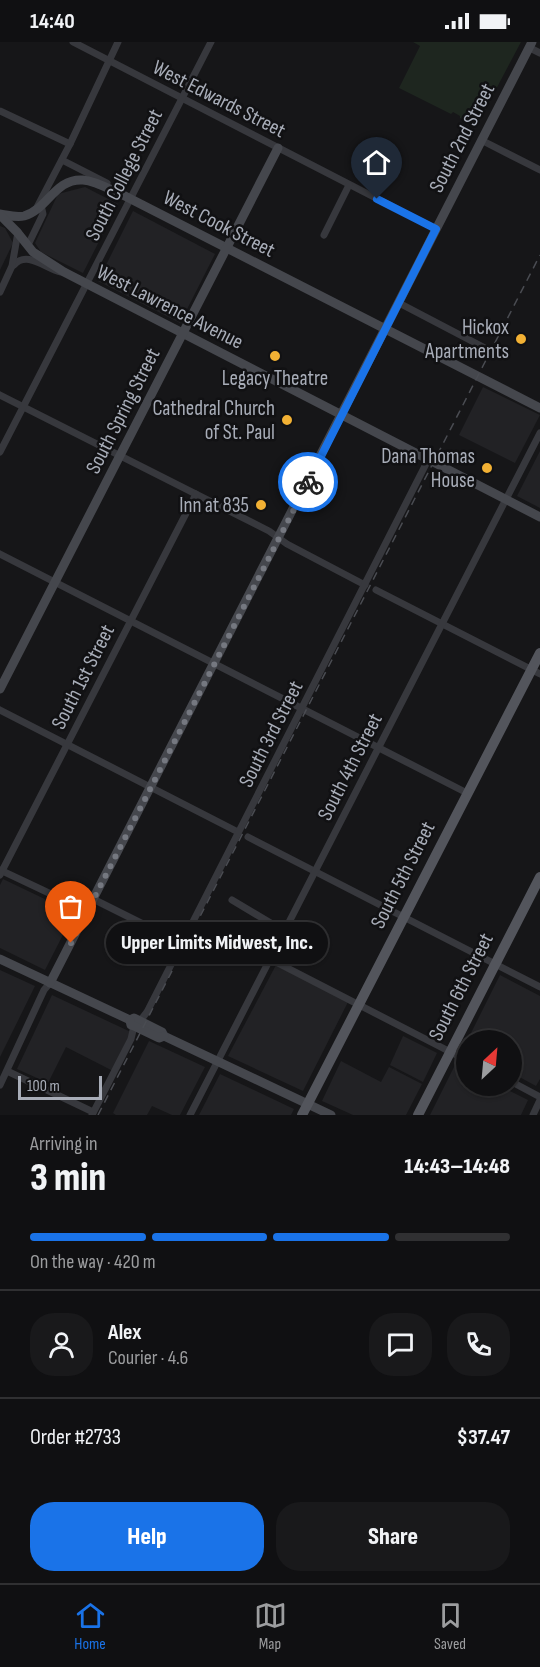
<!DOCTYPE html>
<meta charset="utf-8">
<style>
:root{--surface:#101012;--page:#19191b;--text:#f1f3f6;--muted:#9c9d9f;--line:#303032;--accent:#1a73e8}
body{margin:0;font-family:"Sofia Sans Condensed",sans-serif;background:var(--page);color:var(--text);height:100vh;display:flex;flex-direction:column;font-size:22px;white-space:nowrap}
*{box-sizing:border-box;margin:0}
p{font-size:20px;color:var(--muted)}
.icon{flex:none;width:33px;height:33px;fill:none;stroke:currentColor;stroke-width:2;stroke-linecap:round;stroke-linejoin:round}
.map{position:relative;height:1073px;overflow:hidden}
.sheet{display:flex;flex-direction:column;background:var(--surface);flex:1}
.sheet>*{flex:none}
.needle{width:39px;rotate:26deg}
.buttons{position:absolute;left:456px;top:988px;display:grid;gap:12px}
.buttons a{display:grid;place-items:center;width:66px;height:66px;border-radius:50%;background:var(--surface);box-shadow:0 2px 4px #0004,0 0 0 2px var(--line);font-size:30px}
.scale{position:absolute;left:18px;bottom:15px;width:84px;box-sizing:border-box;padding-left:6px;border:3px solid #a8adb8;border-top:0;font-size:16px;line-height:21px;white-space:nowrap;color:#a8adb8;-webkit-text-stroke:4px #111113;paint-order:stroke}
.pin{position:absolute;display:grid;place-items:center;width:51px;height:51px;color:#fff;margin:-62px -26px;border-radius:50% 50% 50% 0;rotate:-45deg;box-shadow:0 0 6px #0007}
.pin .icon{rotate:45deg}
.courier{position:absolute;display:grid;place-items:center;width:60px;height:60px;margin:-30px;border:4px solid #1a73e8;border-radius:50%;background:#fff;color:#222;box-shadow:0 2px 8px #0007}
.bubble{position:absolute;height:42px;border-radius:21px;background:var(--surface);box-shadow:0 2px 4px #0004,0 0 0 2px var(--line);font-size:20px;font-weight:800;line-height:42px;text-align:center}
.head em{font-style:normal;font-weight:800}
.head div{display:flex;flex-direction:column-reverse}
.head{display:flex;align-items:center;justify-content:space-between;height:102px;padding:0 30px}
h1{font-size:39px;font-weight:800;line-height:45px}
.bar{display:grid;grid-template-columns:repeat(4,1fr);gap:9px 6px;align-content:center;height:72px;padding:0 30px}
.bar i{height:8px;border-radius:4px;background:var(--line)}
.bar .on{background:var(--accent)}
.bar p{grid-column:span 4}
.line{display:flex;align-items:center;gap:15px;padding:0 30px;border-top:2px solid var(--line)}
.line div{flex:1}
.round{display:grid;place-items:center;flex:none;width:63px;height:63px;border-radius:24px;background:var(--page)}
.action{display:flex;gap:12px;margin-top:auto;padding:12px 30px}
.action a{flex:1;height:69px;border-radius:24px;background:var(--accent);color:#fff;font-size:24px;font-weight:800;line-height:69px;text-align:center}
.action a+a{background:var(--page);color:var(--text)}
.status{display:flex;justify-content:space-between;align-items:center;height:42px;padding:0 30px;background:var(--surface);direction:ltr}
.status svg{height:16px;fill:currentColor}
.tab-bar{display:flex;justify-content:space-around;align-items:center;height:84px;border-top:2px solid var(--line);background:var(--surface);font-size:16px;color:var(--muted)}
.tab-bar a{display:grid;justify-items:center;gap:3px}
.tab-bar .on{color:var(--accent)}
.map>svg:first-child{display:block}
.built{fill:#222225}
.green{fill:#1e261f}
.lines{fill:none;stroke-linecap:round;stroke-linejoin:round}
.street{stroke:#37383d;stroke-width:7}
.secondary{stroke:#45474d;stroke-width:9}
.primary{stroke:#53555c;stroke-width:10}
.rail{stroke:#4a4c52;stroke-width:1.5;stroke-dasharray:8 6;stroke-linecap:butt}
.done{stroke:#757880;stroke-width:6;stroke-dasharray:0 10.8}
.route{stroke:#1a73e8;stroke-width:8}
.poi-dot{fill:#f2b134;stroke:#111113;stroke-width:2}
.labels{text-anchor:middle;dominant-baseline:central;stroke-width:5;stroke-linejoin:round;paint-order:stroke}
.street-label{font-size:21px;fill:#a8adb8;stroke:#111113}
.poi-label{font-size:21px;fill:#a8adb8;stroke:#111113;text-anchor:end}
</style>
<div class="status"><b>14:40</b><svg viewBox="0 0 49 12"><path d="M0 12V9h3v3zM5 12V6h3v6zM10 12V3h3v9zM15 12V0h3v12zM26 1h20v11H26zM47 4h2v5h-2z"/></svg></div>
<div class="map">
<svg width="540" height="1073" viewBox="0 0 540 1073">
<rect width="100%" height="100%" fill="#161618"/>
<g class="built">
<path d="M85 145 118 162 83 231 41 210 35 201 58 152Z"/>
<path d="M133 169 215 212 180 281 98 239Z"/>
<path d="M0 184 5 186 13 201 0 228Z"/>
<path d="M483 345 540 373 515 421 459 393Z"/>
<path d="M540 409V466L517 454Z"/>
<path d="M3 837 74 871 45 928 0 906V843Z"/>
<path d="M276 923 348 960 303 1049 228 1014Z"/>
<path d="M0 928 35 944 0 1015Z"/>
<path d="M500 933 540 954V1037L536 1044 512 1031V999H467Z"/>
<path d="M52 953 133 991 113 1029 66 1005 48 1041 17 1027Z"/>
<path d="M403 994 437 1011 423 1040 390 1023Z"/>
<path d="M149 999 205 1025 180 1073H172L152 1064 147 1073H116L113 1071Z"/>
<path d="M341 1019 381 1040 389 1025 422 1042 406 1073H353L322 1059Z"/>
<path d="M456 1021 466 1027V1044H500L528 1058 521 1073H430Z"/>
<path d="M220 1032 294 1067 291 1073H199Z"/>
</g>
<path class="green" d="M413 0H521L476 85 460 76V74L453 70 451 72 399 46 420 4Z"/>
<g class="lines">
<g class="street">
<path d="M73 0 436 187"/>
<path d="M530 6 540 11"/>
<path d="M0 69 70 102"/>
<path d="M481 98 540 128"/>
<path d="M62 118 107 141"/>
<path d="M36 167 70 102 118 0"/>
<path d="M324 193 349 143"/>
<path d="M28 203 43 172 41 163"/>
<path d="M14 223C27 208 46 227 61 230"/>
<path d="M0 250 12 224 18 190"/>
<path d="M399 261 485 306"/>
<path d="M0 353 269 489 287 502 365 543"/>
<path d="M0 410 211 0"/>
<path d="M0 512 467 751"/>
<path d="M376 548 540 632"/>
<path d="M0 668 238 790"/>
<path d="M248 795 540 945"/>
<path d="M0 828 87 869"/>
<path d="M0 833 196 452"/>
<path d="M93 857 181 901"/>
<path d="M232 858 284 889"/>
<path d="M270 917 466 1018"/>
<path d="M140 979 147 970 428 418"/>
<path d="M7 1029 93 1070"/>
<path d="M512 1040 540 1055"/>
<path d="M0 1043 44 948 50 941"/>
<path d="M92 1073 131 997 134 984"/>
<path d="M190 1073 540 391"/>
<path d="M533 1073 540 1058"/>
</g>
<g class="secondary">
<path d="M0 172C7 173 16 176 24 174 48 167 55 136 83 138 96 139 111 148 123 153L540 366"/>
<path d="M0 173 17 190 33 210 64 230 540 475"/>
<path d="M0 647 278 106"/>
<path d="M0 917 130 978 134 976 162 990 164 994 331 1073"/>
<path d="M50 941 532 0"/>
<path d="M130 978 131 983 134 984 159 996 164 994"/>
</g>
<g class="primary">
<path d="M302 1073 540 611"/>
<path d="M418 1073 540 835"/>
</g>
<path class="rail" d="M98 1073 540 213"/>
</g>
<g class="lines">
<path class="done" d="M71 901 308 440"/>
<path class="route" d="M308 440 436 187 377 157"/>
</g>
<g class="poi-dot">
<circle cx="521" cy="297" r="6"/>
<circle cx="275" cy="314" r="6"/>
<circle cx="287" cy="378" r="6"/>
<circle cx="487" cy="426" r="6"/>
<circle cx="261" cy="463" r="6"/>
</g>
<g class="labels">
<g class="street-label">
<text transform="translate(219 57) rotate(27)">West Edwards Street</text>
<text transform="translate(462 96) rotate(-63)">South 2nd Street</text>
<text transform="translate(124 133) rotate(-63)">South College Street</text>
<text transform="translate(219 182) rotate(27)">West Cook Street</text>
<text transform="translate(170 265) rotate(27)">West Lawrence Avenue</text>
<text transform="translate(123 369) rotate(-63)">South Spring Street</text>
<text transform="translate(83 635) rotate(-63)">South 1st Street</text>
<text transform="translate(271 692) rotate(-63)">South 3rd Street</text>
<text transform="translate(350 725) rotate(-63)">South 4th Street</text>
<text transform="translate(403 833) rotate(-63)">South 5th Street</text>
<text transform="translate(461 945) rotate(-63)">South 6th Street</text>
</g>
<g class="poi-label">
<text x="509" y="285">Hickox<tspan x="509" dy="24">Apartments</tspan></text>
<text x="275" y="336" text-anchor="middle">Legacy Theatre</text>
<text x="275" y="366">Cathedral Church<tspan x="275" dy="24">of St. Paul</tspan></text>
<text x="475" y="414">Dana Thomas<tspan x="475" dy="24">House</tspan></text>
<text x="249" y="463">Inn at 835</text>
</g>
</g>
</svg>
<div class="buttons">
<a><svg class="needle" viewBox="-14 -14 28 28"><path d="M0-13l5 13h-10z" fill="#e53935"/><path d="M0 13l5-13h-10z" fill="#9c9d9f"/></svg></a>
</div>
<div class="scale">100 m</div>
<div class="pin" style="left:71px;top:901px;background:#ea580c"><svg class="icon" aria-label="bag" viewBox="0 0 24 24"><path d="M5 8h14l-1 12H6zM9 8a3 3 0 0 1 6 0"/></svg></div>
<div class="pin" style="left:377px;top:157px;background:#1f2937"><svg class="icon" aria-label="home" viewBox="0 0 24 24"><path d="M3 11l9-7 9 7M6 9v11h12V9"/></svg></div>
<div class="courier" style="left:308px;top:440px"><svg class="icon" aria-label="bike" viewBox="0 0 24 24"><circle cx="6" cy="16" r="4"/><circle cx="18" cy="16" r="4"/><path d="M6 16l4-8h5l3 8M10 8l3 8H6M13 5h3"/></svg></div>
<div class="bubble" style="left:106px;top:880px;width:222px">Upper Limits Midwest, Inc.</div>
</div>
<section class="sheet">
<div class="head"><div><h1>3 min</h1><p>Arriving in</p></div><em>14:43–14:48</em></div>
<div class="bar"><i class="on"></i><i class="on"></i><i class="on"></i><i></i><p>On the way · 420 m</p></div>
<div class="line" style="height:108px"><a class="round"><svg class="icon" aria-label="person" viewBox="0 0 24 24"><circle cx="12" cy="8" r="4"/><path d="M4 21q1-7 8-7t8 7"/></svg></a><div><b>Alex</b><p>Courier · 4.6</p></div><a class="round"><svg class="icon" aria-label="chat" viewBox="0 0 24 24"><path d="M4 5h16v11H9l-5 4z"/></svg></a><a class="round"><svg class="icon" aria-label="phone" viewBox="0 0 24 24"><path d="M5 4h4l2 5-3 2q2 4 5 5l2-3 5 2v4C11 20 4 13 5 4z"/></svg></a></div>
<div class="line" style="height:78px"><div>Order #2733</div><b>$37.47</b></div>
<div class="action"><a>Help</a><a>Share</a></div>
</section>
<nav class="tab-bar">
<a class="on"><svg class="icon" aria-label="home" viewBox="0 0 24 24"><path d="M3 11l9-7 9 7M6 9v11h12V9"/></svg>Home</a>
<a><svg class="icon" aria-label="map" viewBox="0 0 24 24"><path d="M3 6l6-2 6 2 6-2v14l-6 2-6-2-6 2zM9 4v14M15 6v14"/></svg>Map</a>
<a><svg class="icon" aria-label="saved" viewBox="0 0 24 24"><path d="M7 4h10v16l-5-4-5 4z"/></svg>Saved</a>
</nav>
